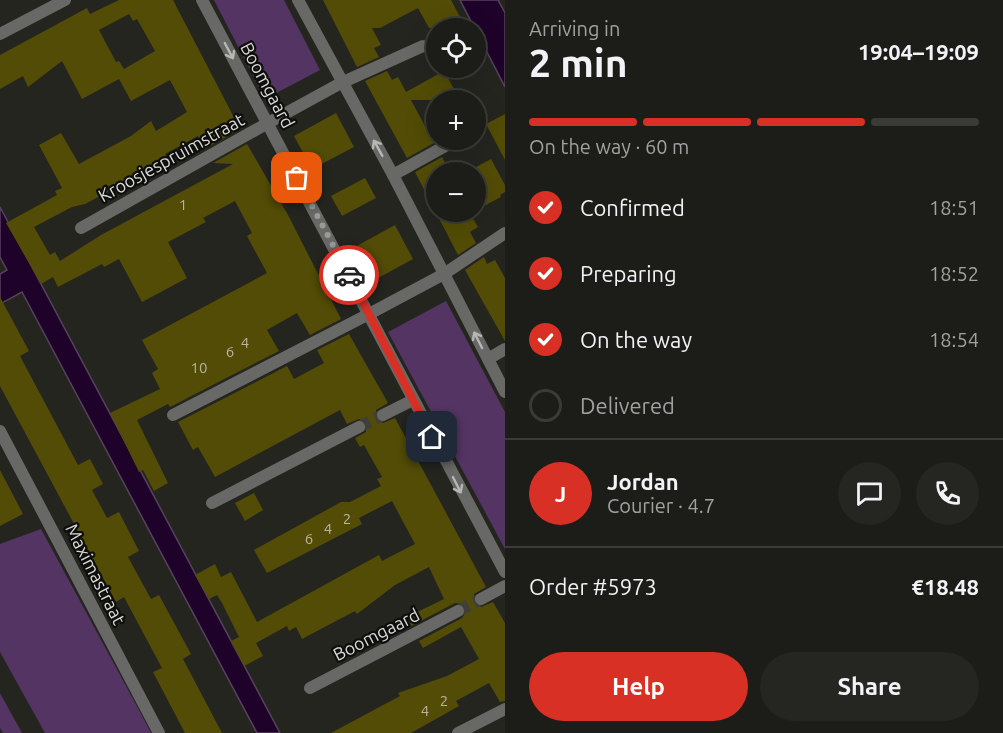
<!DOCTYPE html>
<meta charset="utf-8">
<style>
:root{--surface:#1c1c18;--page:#252521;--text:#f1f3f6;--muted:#a0a1a2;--line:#3a3a37;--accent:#d93025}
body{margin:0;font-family:Ubuntu,sans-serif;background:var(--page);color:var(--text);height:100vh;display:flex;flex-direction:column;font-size:22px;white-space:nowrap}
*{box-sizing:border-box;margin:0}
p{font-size:20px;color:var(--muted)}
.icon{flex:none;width:33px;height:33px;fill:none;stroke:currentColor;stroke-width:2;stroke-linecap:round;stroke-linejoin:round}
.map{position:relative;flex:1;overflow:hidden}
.side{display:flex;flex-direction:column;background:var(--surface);width:498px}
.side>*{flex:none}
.tools{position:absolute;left:426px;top:18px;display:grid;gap:12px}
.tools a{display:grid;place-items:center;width:60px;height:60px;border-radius:50%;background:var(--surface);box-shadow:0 6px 24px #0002,0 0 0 2px var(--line);font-size:30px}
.pin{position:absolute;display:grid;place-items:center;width:51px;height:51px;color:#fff;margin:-26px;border-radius:12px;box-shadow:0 3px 9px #0006}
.courier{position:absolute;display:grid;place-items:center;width:60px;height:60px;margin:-30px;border:4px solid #d93025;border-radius:50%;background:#fff;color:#222;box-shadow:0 2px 8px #0007}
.head em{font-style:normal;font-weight:700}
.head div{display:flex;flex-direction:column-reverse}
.head{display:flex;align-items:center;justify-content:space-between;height:102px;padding:0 24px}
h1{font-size:39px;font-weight:700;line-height:45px}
.bar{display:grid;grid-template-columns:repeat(4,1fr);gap:9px 6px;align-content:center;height:72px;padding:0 24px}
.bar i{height:8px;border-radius:4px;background:var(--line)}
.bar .current{background:var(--accent)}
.bar p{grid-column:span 4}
.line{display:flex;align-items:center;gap:15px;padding:0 24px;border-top:2px solid var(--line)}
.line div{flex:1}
.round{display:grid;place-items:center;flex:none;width:63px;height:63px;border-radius:32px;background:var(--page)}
ol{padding:0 24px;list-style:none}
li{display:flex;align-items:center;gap:18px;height:66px}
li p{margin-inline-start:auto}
li .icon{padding:6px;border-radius:50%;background:var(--accent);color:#fff;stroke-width:4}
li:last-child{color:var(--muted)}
li i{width:33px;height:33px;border:3px solid var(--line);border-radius:50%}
.primary-button{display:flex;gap:12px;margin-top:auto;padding:12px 24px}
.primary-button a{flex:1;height:69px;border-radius:36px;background:var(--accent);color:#fff;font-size:24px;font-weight:700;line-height:69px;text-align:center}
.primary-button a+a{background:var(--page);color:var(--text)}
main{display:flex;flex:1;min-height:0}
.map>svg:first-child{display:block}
.green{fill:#543462}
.water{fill:#1f022a;stroke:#57425e;stroke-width:1.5}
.building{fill:#524c06;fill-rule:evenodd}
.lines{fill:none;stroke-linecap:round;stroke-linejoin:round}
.minor-tunnel{stroke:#40403b;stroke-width:12;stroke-dasharray:12 6;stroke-linecap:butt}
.pedestrian{stroke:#686866;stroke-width:12}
.minor{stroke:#686866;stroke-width:12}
.oneway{stroke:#b7b7b4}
.done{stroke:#9a9a96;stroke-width:6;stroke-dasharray:0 10.8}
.route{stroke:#d93025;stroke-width:8}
.labels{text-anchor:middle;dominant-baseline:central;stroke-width:4.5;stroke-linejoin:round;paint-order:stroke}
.number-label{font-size:15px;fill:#b7b6a2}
.street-label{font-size:18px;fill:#d9d9d6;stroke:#0e0e0c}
</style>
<main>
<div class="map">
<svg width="505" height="733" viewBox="0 0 505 733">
<rect width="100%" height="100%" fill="#252520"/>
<g class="green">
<path d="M214 0H284L320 70 265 99Z"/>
<path d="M446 301 505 412V549L388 332Z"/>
<path d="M41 529 139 710 151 733H45L0 652V544Z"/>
<path d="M0 693 22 733H3L0 728Z"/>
</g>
<g class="water">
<path d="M460 0H498L505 13V87Z"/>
<path d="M0 207 280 733H257L22 292 0 304V274L7 270 0 257Z"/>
</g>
<g class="building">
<path d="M119 0H173L240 129 205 149 198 136 165 154 168 160 85 204 72 207 34 227 50 255 55 252 60 261 101 235 233 164 213 163 247 144 288 215 341 319 310 335 297 313 267 330 279 351 170 407 168 404 137 420 168 483 154 491 143 470 139 472 110 413 160 389 152 373 158 369 142 340 267 273 247 236 252 233 235 201 203 218 206 222 168 242 187 278 142 302 119 259 104 267 102 264 58 287 53 277 41 284 6 223 57 195 55 191 62 188 39 145 61 133 79 164 131 136 151 121 156 131 187 112 170 80 131 101 119 79 82 99 62 61 28 87 23 76 0 89V55L87 8 90 14ZM129 14 133 21 137 19 155 51 124 69 119 61 116 62 99 30Z"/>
<path d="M323 0H451L466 28H429L418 8 380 28H372L381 45 374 48 379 57 357 67Z"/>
<path d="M387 71 392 80 398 77 406 92 444 71 460 100H411L434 143 407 158 365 81Z"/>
<path d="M336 113 354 147 312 169 294 136Z"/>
<path d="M505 114V160L486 124Z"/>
<path d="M442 157 450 172H436V212H469L478 227 470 232 476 243 458 255 415 172Z"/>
<path d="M491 159 505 185V192L500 195 501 197 476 210V167Z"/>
<path d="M365 178 376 198 342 216 331 196Z"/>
<path d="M395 225 413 259 371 282 353 248Z"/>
<path d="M484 257 487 264 495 260 505 278V341L465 270Z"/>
<path d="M0 297 29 351 20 356 78 465 90 459 103 484 92 490 107 518 119 512 139 551 128 557 151 599 159 595 191 654 183 659 222 733H185L153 672 162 668 124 597 116 602 0 386Z"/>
<path d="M349 334 388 403 376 410V419L383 423 395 418 486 587 474 594V602L481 607 493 602 505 623V701L500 702 489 683 456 701 459 706 411 733H331L400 696 398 693 447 676 479 659 461 627 423 648 419 641 462 618 466 612 463 604 455 603 411 626 407 617 444 599 429 567 395 585 357 614 355 611 302 639 296 627 289 631 287 626 256 643 263 656 244 666 231 641 239 637 222 603 217 595 209 599 195 575 215 564 221 577 231 572 257 622 379 555 382 561 415 544 392 501 359 518 362 524 267 573 254 550 341 502H350L381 486 377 479 382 477 364 445 360 447 355 438 366 432V423L359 419 347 424 340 410 215 477 198 447 193 450 178 422 287 366 294 379 324 363 317 350Z"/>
<path d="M0 470 23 514 0 526Z"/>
<path d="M254 493 263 510 245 521 235 503Z"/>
</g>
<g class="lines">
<g class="minor-tunnel">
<path d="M359 427 383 415"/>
<path d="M458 611 481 599"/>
</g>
<g class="pedestrian">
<path d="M81 228 268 123"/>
<path d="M173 415 369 314"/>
</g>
<g class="minor">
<path d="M202 0 505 572"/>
<path d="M298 0 393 175 505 392"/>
<path d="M0 34 65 0"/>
<path d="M268 123 341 83 423 46"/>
<path d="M393 175 456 140"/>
<path d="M369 314 444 274 505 233"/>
<path d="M488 359 505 349"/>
<path d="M383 415 413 400"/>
<path d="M0 431 159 733"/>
<path d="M212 503 359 427"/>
<path d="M481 599 505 586"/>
<path d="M310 688 458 611"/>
<path d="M458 733 505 709"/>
</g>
</g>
<defs><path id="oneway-shaft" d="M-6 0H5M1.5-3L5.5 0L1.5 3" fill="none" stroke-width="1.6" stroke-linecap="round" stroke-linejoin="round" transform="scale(1.5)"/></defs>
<g class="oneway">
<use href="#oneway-shaft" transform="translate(229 51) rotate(62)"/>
<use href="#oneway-shaft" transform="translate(378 148) rotate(-119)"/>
<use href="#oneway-shaft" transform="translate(478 340) rotate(-117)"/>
<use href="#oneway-shaft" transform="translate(457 485) rotate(63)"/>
</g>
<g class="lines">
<path class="done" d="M297 178 349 275"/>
<path class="route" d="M349 275 432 437"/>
</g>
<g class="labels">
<g class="number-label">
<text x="183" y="204">1</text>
<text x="245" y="342">4</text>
<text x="230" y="351">6</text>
<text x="199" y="367">10</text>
<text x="347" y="518">2</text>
<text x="328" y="528">4</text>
<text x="309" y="538">6</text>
<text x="444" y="700">2</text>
<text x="425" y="710">4</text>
</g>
<g class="street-label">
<text transform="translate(268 85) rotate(62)">Boomgaard</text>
<text transform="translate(171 157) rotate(-29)">Kroosjespruimstraat</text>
<text transform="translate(96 574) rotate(63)">Maximastraat</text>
<text transform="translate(376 634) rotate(-27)">Boomgaard</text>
</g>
</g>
</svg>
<div class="tools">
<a><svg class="icon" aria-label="locate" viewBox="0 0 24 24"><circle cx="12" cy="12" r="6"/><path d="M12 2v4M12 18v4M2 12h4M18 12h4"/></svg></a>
<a>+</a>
<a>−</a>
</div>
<div class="pin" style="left:297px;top:178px;background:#ea580c"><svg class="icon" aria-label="bag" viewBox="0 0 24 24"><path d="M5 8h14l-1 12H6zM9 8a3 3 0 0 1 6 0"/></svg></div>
<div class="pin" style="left:432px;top:437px;background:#1f2937"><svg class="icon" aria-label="home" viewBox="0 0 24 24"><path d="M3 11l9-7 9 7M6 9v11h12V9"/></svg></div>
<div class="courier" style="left:349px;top:275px"><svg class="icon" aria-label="car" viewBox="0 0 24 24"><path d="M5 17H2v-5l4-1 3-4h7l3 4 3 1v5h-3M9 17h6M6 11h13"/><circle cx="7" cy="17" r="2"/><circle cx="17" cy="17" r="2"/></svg></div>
</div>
<section class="side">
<div class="head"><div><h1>2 min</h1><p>Arriving in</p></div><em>19:04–19:09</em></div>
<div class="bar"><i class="current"></i><i class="current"></i><i class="current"></i><i></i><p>On the way · 60 m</p></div>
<ol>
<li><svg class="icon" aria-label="check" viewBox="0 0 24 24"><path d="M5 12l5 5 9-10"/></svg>Confirmed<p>18:51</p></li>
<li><svg class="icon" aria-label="check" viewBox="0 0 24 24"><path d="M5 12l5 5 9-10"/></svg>Preparing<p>18:52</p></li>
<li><svg class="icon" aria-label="check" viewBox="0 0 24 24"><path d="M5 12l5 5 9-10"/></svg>On the way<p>18:54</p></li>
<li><i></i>Delivered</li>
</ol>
<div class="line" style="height:108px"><b class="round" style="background:var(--accent);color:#fff">J</b><div><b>Jordan</b><p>Courier · 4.7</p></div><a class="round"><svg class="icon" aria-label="chat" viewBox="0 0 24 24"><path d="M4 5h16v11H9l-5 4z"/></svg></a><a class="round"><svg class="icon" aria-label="phone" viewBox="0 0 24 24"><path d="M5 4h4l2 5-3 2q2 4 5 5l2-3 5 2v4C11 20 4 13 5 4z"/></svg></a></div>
<div class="line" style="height:78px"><div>Order #5973</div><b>€18.48</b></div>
<div class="primary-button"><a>Help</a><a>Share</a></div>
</section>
</main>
